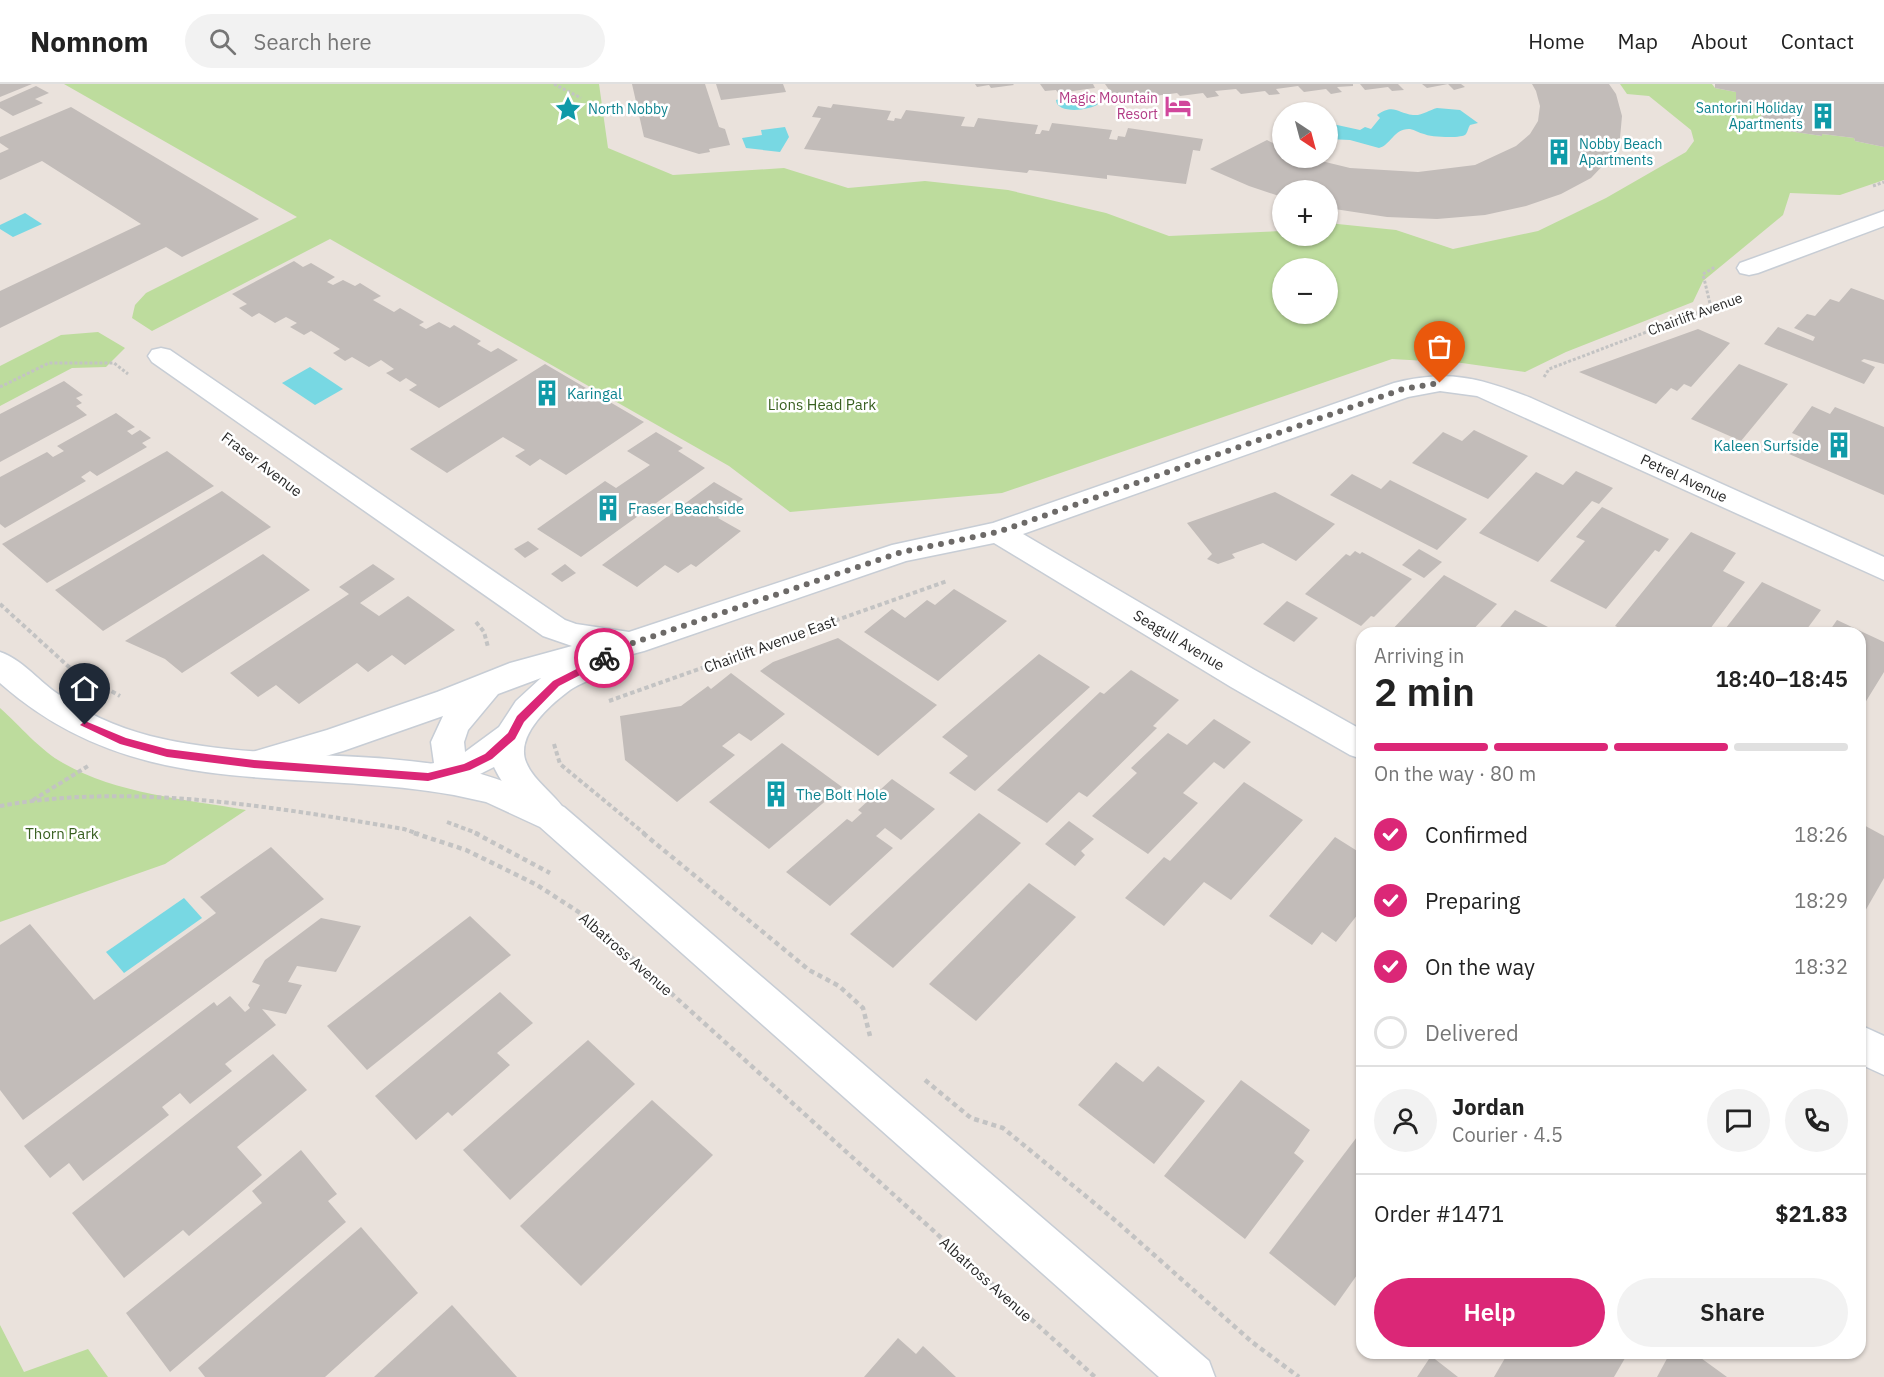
<!DOCTYPE html>
<meta charset="utf-8">
<style>
:root{--surface:#fff;--page:#f2f2f2;--text:#222;--muted:#767676;--line:#e0e0e0;--accent:#db2777}
body{margin:0;font-family:"IBM Plex Sans",sans-serif;background:var(--page);color:var(--text);height:100vh;display:flex;flex-direction:column;font-size:22px;white-space:nowrap}
*{box-sizing:border-box;margin:0}
p{font-size:20px;color:var(--muted)}
.icon{flex:none;width:33px;height:33px;fill:none;stroke:currentColor;stroke-width:2;stroke-linecap:round;stroke-linejoin:round}
.map{position:relative;flex:1;overflow:hidden}
.panel{position:absolute;left:1356px;top:543px;width:510px;height:732px;display:flex;flex-direction:column;background:var(--surface);border-radius:18px;box-shadow:0 2px 4px #0004}
.panel>*{flex:none}
.needle{width:39px;rotate:144deg}
.controls{position:absolute;left:1272px;top:18px;display:grid;gap:12px}
.controls a{display:grid;place-items:center;width:66px;height:66px;border-radius:50%;background:var(--surface);box-shadow:0 2px 4px #0004;font-size:30px}
.pin{position:absolute;display:grid;place-items:center;width:51px;height:51px;color:#fff;margin:-62px -26px;border-radius:50% 50% 50% 0;rotate:-45deg;box-shadow:0 0 6px #0007}
.pin .icon{rotate:45deg}
.courier{position:absolute;display:grid;place-items:center;width:60px;height:60px;margin:-30px;border:4px solid #db2777;border-radius:50%;background:#fff;color:#222;box-shadow:0 2px 8px #0007}
.head em{font-style:normal;font-weight:600}
.head div{display:flex;flex-direction:column-reverse}
.head{display:flex;align-items:center;justify-content:space-between;height:102px;padding:0 18px}
h1{font-size:39px;font-weight:600;line-height:45px}
.bar{display:grid;grid-template-columns:repeat(4,1fr);gap:9px 6px;align-content:center;height:72px;padding:0 18px}
.bar i{height:8px;border-radius:4px;background:var(--line)}
.bar .selected{background:var(--accent)}
.bar p{grid-column:span 4}
.line{display:flex;align-items:center;gap:15px;padding:0 18px;border-top:2px solid var(--line)}
.line div{flex:1}
.round{display:grid;place-items:center;flex:none;width:63px;height:63px;border-radius:32px;background:var(--page)}
ol{padding:0 18px;list-style:none}
li{display:flex;align-items:center;gap:18px;height:66px}
li p{margin-inline-start:auto}
li .icon{padding:6px;border-radius:50%;background:var(--accent);color:#fff;stroke-width:4}
li:last-child{color:var(--muted)}
li i{width:33px;height:33px;border:3px solid var(--line);border-radius:50%}
.action{display:flex;gap:12px;margin-top:auto;padding:12px 18px}
.action a{flex:1;height:69px;border-radius:36px;background:var(--accent);color:#fff;font-size:24px;font-weight:600;line-height:69px;text-align:center}
.action a+a{background:var(--page);color:var(--text)}
header{display:flex;align-items:center;gap:36px;box-sizing:border-box;height:84px;padding:0 30px;background:var(--surface);border-bottom:2px solid var(--line)}
header strong{font-size:28px}
nav{display:flex;gap:33px;margin-inline-start:auto;font-size:21px}
.search{width:420px;height:54px;background:var(--page);display:flex;align-items:center;gap:15px;box-sizing:border-box;padding:0 21px;border-radius:33px;color:var(--muted);font-size:22px}
.map>svg:first-child{display:block}
.green{fill:#bddc9d;fill-rule:evenodd}
.water{fill:#78d8e3}
.building{fill:#c2bcb9}
.lines{fill:none;stroke-linecap:round;stroke-linejoin:round}
.street-casing{stroke:#c7cdd5;stroke-width:3}
.secondary-casing{stroke:#c7cdd5;stroke-width:3}
.path-far2{stroke:#c3c3c3;stroke-width:3;stroke-dasharray:3 2;stroke-linecap:butt}
.path-far1{stroke:#c3c3c3;stroke-width:4;stroke-dasharray:4.5 3;stroke-linecap:butt}
.path{stroke:#c3c3c3;stroke-width:4.5;stroke-dasharray:5 4;stroke-linecap:butt}
.street{fill:#fff;fill-rule:evenodd}
.secondary{fill:#fff;fill-rule:evenodd}
.route{fill:#db2777}
.done{stroke:#6d6a68;stroke-width:6;stroke-dasharray:0 10.8}
.labels{text-anchor:middle;dominant-baseline:central;stroke-width:5;stroke-linejoin:round;paint-order:stroke}
.far-hotel-label{font-size:14px;fill:#b23c85;stroke:#fff;text-anchor:end}
.far-culture-label{font-size:14px;fill:#0d838f;stroke:#fff;text-anchor:start}
.far-street-label{font-size:14px;fill:#292929;stroke:#fff}
.culture-label{font-size:15px;fill:#0d838f;stroke:#fff;text-anchor:start}
.park-label{font-size:15px;fill:#385f20;stroke:#fff}
.street-label{font-size:15px;fill:#292929;stroke:#fff}
</style>
<header>
<strong>Nomnom</strong>
<div class="search"><svg class="icon" aria-label="search" viewBox="0 0 24 24"><circle cx="10" cy="10" r="6"/><path d="M15 15l6 6"/></svg>Search here</div>
<nav><a>Home</a><a>Map</a><a>About</a><a>Contact</a></nav>
</header>
<div class="map">
<svg width="1884" height="1293" viewBox="0 0 1884 1293">
<rect width="100%" height="100%" fill="#eae2dc"/>
<g class="green">
<path d="M64 0H599L608 64 673 91 784 84 848 104 925 97 1008 106 1106 129 1169 152 1282 147V152H1328V139L1396 146 1453 165 1538 147 1606 114 1686 68 1694 57 1691 46 1649 12 1627 10 1620 0H1712L1715 4 1736 8V19H1741L1742 27 1761 30 1762 34H1766L1767 44 1822 52V50L1854 54 1855 57 1884 63V96L1840 111 1790 109 1783 131 1703 197 1693 218 1566 268 1525 288 1462 279 1392 275 1002 409 790 428 729 382 330 155 152 247 132 234 135 221 146 209 297 133ZM1282 184H1328V230H1282Z"/>
<path d="M98 248 125 264 106 283 72 284 0 322V282L61 251Z"/>
<path d="M0 624C19 641 41 667 63 679 117 710 185 715 246 726L165 780 0 838Z"/>
<path d="M0 1241 24 1288 88 1265 108 1293H0Z"/>
</g>
<g class="water">
<path d="M1064 14 1090 15 1098 20C1091 26 1057 31 1056 16Z"/>
<path d="M1437 24 1460 26 1478 39 1470 41C1468 44 1468 47 1466 50 1463 55 1429 53 1424 50 1419 49 1415 46 1410 45 1394 44 1391 61 1379 64L1350 56 1328 55V39L1360 46 1365 43 1371 45 1380 34 1377 31C1394 19 1397 29 1413 31 1422 32 1429 26 1437 24Z"/>
<path d="M785 43 789 53 780 68 746 64 742 54 762 51 761 46Z"/>
<path d="M25 129 42 140 13 153 0 145V141Z"/>
<path d="M310 283 343 305 315 321 282 299Z"/>
<path d="M184 814 202 834 124 889 106 868Z"/>
</g>
<g class="building">
<path d="M0 0H32L0 13Z"/>
<path d="M632 0H705L719 43 725 45 730 61 709 65 710 68 699 70 644 53Z"/>
<path d="M716 0H783L786 8 721 16Z"/>
<path d="M975 0H1013L1014 1 991 4 989 1 977 3Z"/>
<path d="M1040 0H1093L1095 4 1058 9 1056 6 1045 7Z"/>
<path d="M1105 0H1353V2L1337 3 1342 8 1331 10 1326 5 1304 8 1298 2 1276 5 1280 10 1269 11 1265 7 1241 10 1236 5 1215 7 1219 12 1207 14 1203 9 1180 12 1177 9 1117 17Z"/>
<path d="M1360 0H1398L1404 6 1392 7 1388 3 1365 6Z"/>
<path d="M1422 0H1461L1465 3 1454 6 1448 0 1427 4Z"/>
<path d="M1532 0H1609L1616 10 1622 32 1620 54 1609 75 1591 94 1561 110 1526 122 1485 131 1437 135 1387 133 1328 124V106H1282V113L1249 102 1210 85 1267 56 1282 64V74H1309L1350 84 1418 88 1475 81 1516 62 1530 50 1538 37 1540 22 1536 7Z"/>
<path d="M1715 0H1884V63L1855 57 1854 54 1822 50V52L1767 44 1766 34H1762L1761 30 1742 27 1741 19H1736V8L1715 4Z"/>
<path d="M36 2 49 9 35 15 43 19 13 32 0 24V18Z"/>
<path d="M833 20 891 27 887 36 894 37 895 34 901 35 906 26 965 33 961 42 974 43 978 34 1038 41 1035 50H1040L1042 46 1049 47 1052 39 1112 46 1109 55 1117 56 1118 52 1125 53 1128 44 1203 55 1200 67 1193 66 1186 100 1107 91V95L1029 86 1027 89 804 65 821 34 812 33 818 22 831 24Z"/>
<path d="M71 23 259 135 182 173 166 163 0 244V207L141 140 42 77 0 96V69L9 65 0 59V53Z"/>
<path d="M294 177 303 183 311 179 335 193 327 198 333 201 343 196 355 202 360 199 381 212 373 216 394 228 400 224 424 238 419 241 426 245 439 238 450 244 454 241 481 257 477 260 491 268 498 264 518 276 439 324 409 306 417 301 406 294 400 298 386 289 394 285 381 276 369 283 352 273 345 277 333 269 340 265 311 247 304 251 290 243 297 239 286 233 275 239 259 229 252 233 239 224 247 220 232 210Z"/>
<path d="M1851 204 1884 216V280L1864 275 1861 277 1875 283 1864 300 1764 260 1778 243 1813 257 1815 253 1794 244 1807 230 1815 232 1830 215 1839 218Z"/>
<path d="M1698 245 1730 259 1691 303 1684 300 1677 307 1671 304 1656 320 1579 288Z"/>
<path d="M545 280 644 338 566 391 540 375 530 382 515 372 525 366 503 353 447 389 410 365Z"/>
<path d="M1739 280 1788 300 1741 357 1691 335Z"/>
<path d="M64 297 83 311 76 314 82 319 76 322 87 331 0 378V330Z"/>
<path d="M1812 322 1830 330 1835 323 1884 343V411L1789 370 1801 353 1792 349Z"/>
<path d="M116 329 135 343 127 347 132 351 140 346 151 354 142 359 147 363 97 392 90 387 81 393 86 397 5 444 0 440V393L47 368 53 373 64 367 57 362Z"/>
<path d="M1474 346 1528 372 1488 415 1412 379 1443 348 1462 357Z"/>
<path d="M656 348 683 364 678 367 705 384 581 473 537 445 605 397 616 404 650 381 627 367Z"/>
<path d="M167 367 214 402 47 499 2 460Z"/>
<path d="M1576 387 1613 404 1599 420 1592 417 1538 478 1479 449 1536 388 1563 401Z"/>
<path d="M1352 390 1381 405 1390 396 1467 435 1437 466 1330 411Z"/>
<path d="M714 398 743 415 718 434 741 447 696 483 691 480 678 489 665 481 637 503 602 481Z"/>
<path d="M222 407 271 443 103 547 55 506Z"/>
<path d="M1275 408 1335 440 1296 477 1263 459 1232 470 1235 474 1218 480 1207 475 1212 470 1187 439Z"/>
<path d="M1602 423 1669 455 1659 468 1655 466 1606 525 1550 497 1585 457 1576 453Z"/>
<path d="M1691 448 1736 469 1723 487 1745 498 1707 549H1630L1615 542Z"/>
<path d="M528 457 539 465 525 474 514 465Z"/>
<path d="M1419 465 1442 478 1424 494 1402 481Z"/>
<path d="M1355 467 1360 470 1362 468 1412 495 1374 533 1371 532 1361 542 1305 510 1346 470 1350 472Z"/>
<path d="M263 470 310 506 182 589 165 575 125 557Z"/>
<path d="M373 480 395 495 360 519 379 532 408 512 455 546 405 581 392 571 368 588 357 579 299 620 276 601 258 613 230 589 349 510 339 503Z"/>
<path d="M565 480 576 489 562 498 551 490Z"/>
<path d="M1444 491 1497 520 1470 549H1389Z"/>
<path d="M1762 498 1821 526 1804 549H1722Z"/>
<path d="M954 505 1007 537 938 597 864 548 892 525 905 534 927 516 935 521Z"/>
<path d="M1287 517 1318 534 1294 558 1263 540Z"/>
<path d="M1515 526 1550 544 1545 549H1495Z"/>
<path d="M1837 536 1884 558V588L1860 627V549H1828Z"/>
<path d="M838 554 937 621 878 672 760 587 773 578Z"/>
<path d="M1039 570 1090 603 975 707 949 689 968 672 942 653Z"/>
<path d="M1131 586 1179 616 1153 642 1157 644 1087 713 1079 708 1047 739 997 706 1100 608 1104 610Z"/>
<path d="M731 589 785 630 751 657 739 649 722 662 735 671 677 718 625 676 620 632 681 622 708 602 711 605Z"/>
<path d="M1214 635 1251 658 1224 685 1214 678 1183 709 1198 719 1148 770 1092 732 1137 689 1131 684 1168 649 1187 661Z"/>
<path d="M782 659 842 703 769 765 709 718Z"/>
<path d="M892 695 935 725 901 756 885 744 876 752 893 764 830 822 786 788 847 735 852 738 862 729 858 726Z"/>
<path d="M1244 698 1303 736 1231 816 1204 798 1164 842 1125 814 1164 773 1170 777Z"/>
<path d="M979 729 1021 759 893 884 850 850Z"/>
<path d="M1069 737 1094 755 1081 767 1085 771 1075 782 1045 760Z"/>
<path d="M1860 739 1884 752V794L1860 836Z"/>
<path d="M1335 753 1362 770V825L1336 858 1322 848 1312 861 1269 832Z"/>
<path d="M271 763 324 815 23 1036 0 1006V861L30 840 94 916 216 829 200 813Z"/>
<path d="M1029 799 1076 833 976 937 929 900Z"/>
<path d="M470 832 511 871 367 986 327 942Z"/>
<path d="M321 834 361 842 336 888 297 882 288 898 302 901 286 930 262 925 276 941 225 980 232 987 190 1020 180 1009 162 1023 169 1031 83 1097 69 1079 50 1094 24 1062 214 918 217 922 230 912 245 928 250 924 248 921 260 901 252 898 265 876Z"/>
<path d="M500 908 533 939 497 969 510 981 452 1032 448 1028 416 1056 375 1012Z"/>
<path d="M588 956 635 1000 510 1116 463 1066Z"/>
<path d="M273 970 307 1006 237 1063 262 1091 189 1152 183 1146 124 1194 72 1129Z"/>
<path d="M1116 978 1143 998 1158 982 1205 1017 1154 1080 1078 1021Z"/>
<path d="M1241 996 1310 1046 1294 1069 1304 1077 1245 1155 1164 1092Z"/>
<path d="M652 1016 713 1071 581 1202 520 1142Z"/>
<path d="M1360 1049 1362 1184 1335 1222 1269 1169Z"/>
<path d="M301 1066 337 1110 328 1117 346 1138 170 1288 126 1229 262 1119 252 1107Z"/>
<path d="M361 1143 418 1209 325 1293H205L198 1284Z"/>
<path d="M452 1221 517 1293H374Z"/>
<path d="M898 1254 916 1270 923 1262 956 1293H864Z"/>
<path d="M1508 1269H1628L1614 1293H1494Z"/>
<path d="M1670 1269H1694L1727 1293H1657Z"/>
<path d="M1431 1272 1458 1293H1417Z"/>
</g>
<g class="lines">
<g class="street-casing">
<g id="street">
<path d="M1884 127V142L1758 189 1749 191 1740 189 1737 184 1740 179Z"/>
<path d="M161 264 170 266 565 536 576 540 629 548 892 461 993 439 1394 299C1448 285 1480 294 1531 314L1884 473V496L1477 312 1440 307 1408 313 1023 450 1253 585 1362 646V675L1350 671 1231 603 994 459 906 477 644 567 606 577 608 581C600 595 583 597 570 606 551 620 515 651 526 678 534 699 559 712 569 733L564 743C560 744 555 747 551 747 532 745 502 700 494 683L476 692 479 698 474 708 462 712 450 708 447 702 435 705 423 702 418 692 423 682 434 679 431 658 443 632 343 667 254 693 242 689 237 680 242 671 327 646 437 608 510 579 572 562 543 552 152 278 148 272 152 266ZM541 594 516 617 499 643 465 668 464 658 468 646 498 610Z"/>
<path d="M1860 941 1884 952V991L1860 980Z"/>
</g>
</g>
<g class="secondary-casing">
<path id="secondary" d="M0 568C21 575 37 595 55 608 83 628 116 643 150 652 249 677 353 665 453 683 492 691 528 706 564 723L1209 1277 1215 1293H1159L540 743 486 718 454 711C290 682 137 720 0 599Z"/>
</g>
<g class="path-far2">
<path d="M554 0 581 14"/>
<path d="M1873 102 1884 98"/>
<path d="M1711 224 1703 190 1715 183"/>
<path d="M1544 293 1549 285 1736 214"/>
<path d="M0 303 49 279H114L128 290"/>
</g>
<g class="path-far1">
<path d="M0 520 69 583 120 612"/>
<path d="M476 538 484 548 488 563"/>
<path d="M609 617 947 497"/>
<path d="M554 660 560 680 645 750"/>
<path d="M33 716 88 682"/>
<path d="M0 722C129 698 276 723 404 745L419 750"/>
<path d="M447 738 479 750"/>
</g>
<g class="path">
<path d="M414 749 466 766 537 801 588 834 1095 1293"/>
<path d="M475 749 550 789"/>
<path d="M643 749 809 886 839 902 863 924 870 952"/>
<path d="M925 996 971 1034 1003 1044 1116 1137 1252 1258 1299 1293"/>
</g>
<use href="#street" class="street"/>
<use href="#secondary" class="secondary"/>
</g>
<path class="route" d="M604 571 608 574 607 577 559 602 524 638 515 655 492 675 470 686 428 697 254 684 167 673 120 660 80 641 85 637 126 654 167 665 254 676 428 689 464 680 485 670 508 649 517 632 553 597Z"/>
<g class="lines">
<path class="done" d="M604 574 633 559 902 468 998 448 1403 305 1440 299"/>
</g>
<defs>
<g id="hotel-bare" transform="scale(2.07)"><path d="M-6-4.5h1.5V1H6V5H4.5V3h-9V5H-6ZM-4 0a1.8 1.8 0 1 1 3.6 0ZM.5 0V-2.5h3Q6-2.5 6 0Z" fill="#d1479c" stroke="#fff" stroke-width="2.5" paint-order="stroke"/></g>
<g id="sight-bare" transform="scale(2.07)"><path d="M0-6L1.8-2.2L6-1.7L2.9 1.2L3.7 5.4L0 3.3L-3.7 5.4L-2.9 1.2L-6-1.7L-1.8-2.2Z" fill="#0f9aa8" stroke="#fff" stroke-width="2.5" paint-order="stroke"/></g>
<g id="building-bare" transform="scale(2.07)"><path d="M-4-6H4V6H1V3H-1V6H-4ZM-2.5-4.3h1.7v1.8h-1.7ZM.8-4.3h1.7v1.8H.8ZM-2.5-1h1.7V.8h-1.7ZM.8-1h1.7V.8H.8Z" fill="#0f9aa8" stroke="#fff" stroke-width="2.5" paint-order="stroke"/></g>
</defs>
<g fill-rule="evenodd">
<use href="#hotel-bare" x="1178" y="22"/>
<use href="#sight-bare" x="568" y="25"/>
<use href="#building-bare" x="1823" y="32"/>
<use href="#building-bare" x="1559" y="68"/>
<use href="#building-bare" x="547" y="309"/>
<use href="#building-bare" x="1839" y="361"/>
<use href="#building-bare" x="608" y="424"/>
<use href="#building-bare" x="776" y="710"/>
</g>
<g class="labels">
<g class="far-hotel-label">
<text x="1158" y="14">Magic Mountain<tspan x="1158" dy="16">Resort</tspan></text>
</g>
<g class="far-culture-label">
<text x="1803" y="24" text-anchor="end">Santorini Holiday<tspan x="1803" dy="16">Apartments</tspan></text>
<text x="588" y="25">North Nobby</text>
<text x="1579" y="60">Nobby Beach<tspan x="1579" dy="16">Apartments</tspan></text>
</g>
<g class="far-street-label">
<text transform="translate(1695 230) rotate(-20)">Chairlift Avenue</text>
</g>
<g class="culture-label">
<text x="567" y="309">Karingal</text>
<text x="1819" y="361" text-anchor="end">Kaleen Surfside</text>
<text x="628" y="424">Fraser Beachside</text>
<text x="796" y="710">The Bolt Hole</text>
</g>
<g class="park-label">
<text x="822" y="320">Lions Head Park</text>
<text x="62" y="749">Thorn Park</text>
</g>
<g class="street-label">
<text transform="translate(262 380) rotate(37)">Fraser Avenue</text>
<text transform="translate(1684 394) rotate(25)">Petrel Avenue</text>
<text transform="translate(1179 556) rotate(31)">Seagull Avenue</text>
<text transform="translate(770 560) rotate(-20)">Chairlift Avenue East</text>
<text transform="translate(626 870) rotate(41)">Albatross Avenue</text>
<text transform="translate(986 1195) rotate(42)">Albatross Avenue</text>
</g>
</g>
</svg>
<div class="controls">
<a><svg class="needle" viewBox="-14 -14 28 28"><path d="M0-13l5 13h-10z" fill="#e53935"/><path d="M0 13l5-13h-10z" fill="#767676"/></svg></a>
<a>+</a>
<a>−</a>
</div>
<div class="pin" style="left:1440px;top:299px;background:#ea580c"><svg class="icon" aria-label="bag" viewBox="0 0 24 24"><path d="M5 8h14l-1 12H6zM9 8a3 3 0 0 1 6 0"/></svg></div>
<div class="pin" style="left:85px;top:641px;background:#1f2937"><svg class="icon" aria-label="home" viewBox="0 0 24 24"><path d="M3 11l9-7 9 7M6 9v11h12V9"/></svg></div>
<div class="courier" style="left:604px;top:574px"><svg class="icon" aria-label="bike" viewBox="0 0 24 24"><circle cx="6" cy="16" r="4"/><circle cx="18" cy="16" r="4"/><path d="M6 16l4-8h5l3 8M10 8l3 8H6M13 5h3"/></svg></div>
<section class="panel">
<div class="head"><div><h1>2 min</h1><p>Arriving in</p></div><em>18:40–18:45</em></div>
<div class="bar"><i class="selected"></i><i class="selected"></i><i class="selected"></i><i></i><p>On the way · 80 m</p></div>
<ol>
<li><svg class="icon" aria-label="check" viewBox="0 0 24 24"><path d="M5 12l5 5 9-10"/></svg>Confirmed<p>18:26</p></li>
<li><svg class="icon" aria-label="check" viewBox="0 0 24 24"><path d="M5 12l5 5 9-10"/></svg>Preparing<p>18:29</p></li>
<li><svg class="icon" aria-label="check" viewBox="0 0 24 24"><path d="M5 12l5 5 9-10"/></svg>On the way<p>18:32</p></li>
<li><i></i>Delivered</li>
</ol>
<div class="line" style="height:108px"><a class="round"><svg class="icon" aria-label="person" viewBox="0 0 24 24"><circle cx="12" cy="8" r="4"/><path d="M4 21q1-7 8-7t8 7"/></svg></a><div><b>Jordan</b><p>Courier · 4.5</p></div><a class="round"><svg class="icon" aria-label="chat" viewBox="0 0 24 24"><path d="M4 5h16v11H9l-5 4z"/></svg></a><a class="round"><svg class="icon" aria-label="phone" viewBox="0 0 24 24"><path d="M5 4h4l2 5-3 2q2 4 5 5l2-3 5 2v4C11 20 4 13 5 4z"/></svg></a></div>
<div class="line" style="height:78px"><div>Order #1471</div><b>$21.83</b></div>
<div class="action"><a>Help</a><a>Share</a></div>
</section>
</div>
